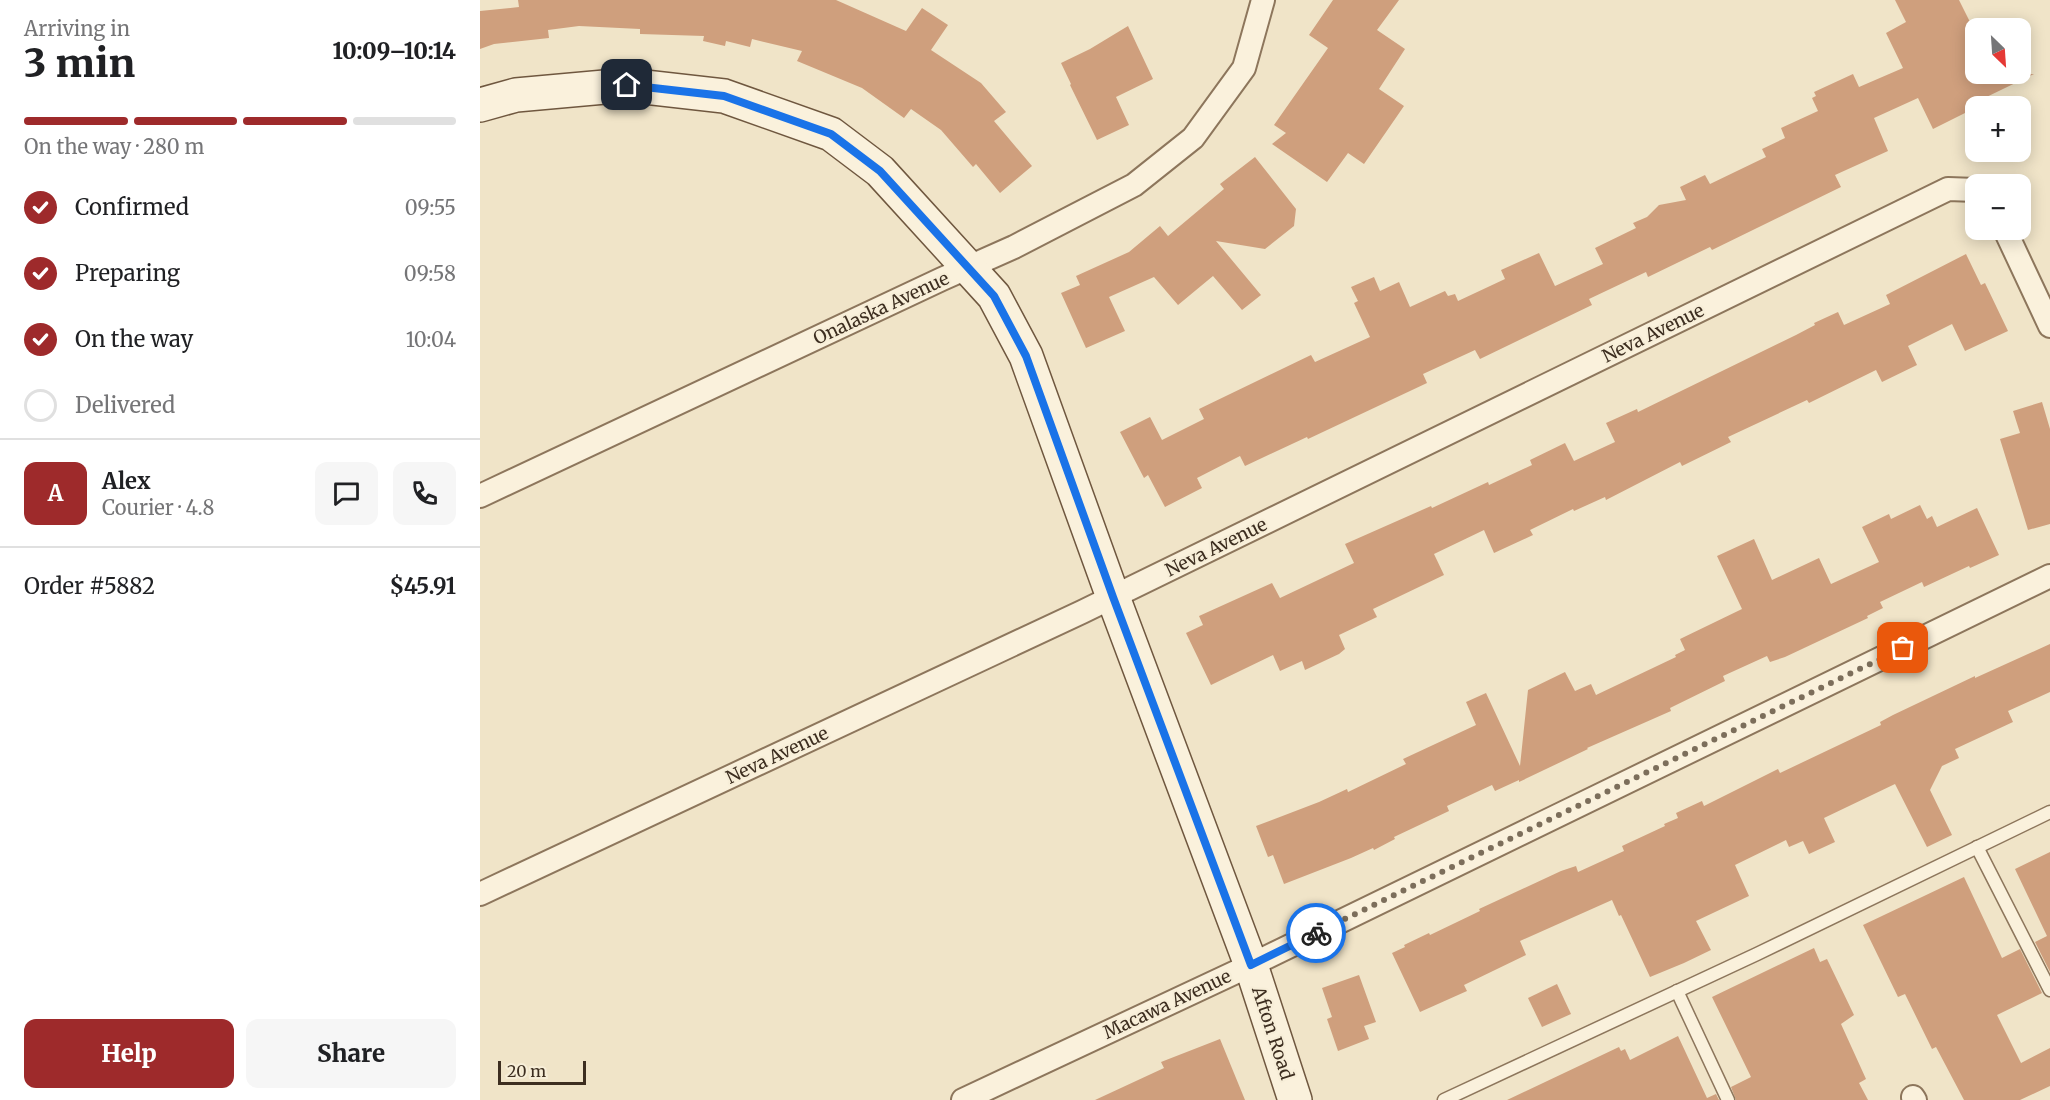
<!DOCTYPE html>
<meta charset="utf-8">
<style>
:root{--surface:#fff;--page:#f6f6f6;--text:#202124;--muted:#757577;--line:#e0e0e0;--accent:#9e2a2b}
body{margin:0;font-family:Merriweather,serif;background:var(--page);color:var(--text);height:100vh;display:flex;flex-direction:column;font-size:22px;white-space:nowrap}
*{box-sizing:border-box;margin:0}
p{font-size:20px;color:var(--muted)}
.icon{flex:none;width:33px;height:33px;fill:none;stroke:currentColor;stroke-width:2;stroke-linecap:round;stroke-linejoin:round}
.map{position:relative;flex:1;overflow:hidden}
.drawer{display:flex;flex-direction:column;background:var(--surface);width:480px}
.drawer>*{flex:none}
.needle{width:39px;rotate:155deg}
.buttons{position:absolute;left:1485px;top:18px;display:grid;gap:12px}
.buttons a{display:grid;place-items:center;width:66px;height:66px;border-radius:12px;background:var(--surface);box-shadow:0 3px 15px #0003;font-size:30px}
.scale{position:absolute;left:18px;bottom:15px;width:88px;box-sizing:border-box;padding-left:6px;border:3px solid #3d2e20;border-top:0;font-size:16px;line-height:21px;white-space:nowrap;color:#3d2e20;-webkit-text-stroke:4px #f7eed8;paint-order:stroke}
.pin{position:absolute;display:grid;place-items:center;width:51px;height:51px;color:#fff;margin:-26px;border-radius:12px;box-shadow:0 3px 9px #0006}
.courier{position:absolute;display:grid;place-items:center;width:60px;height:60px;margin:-30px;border:4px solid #1a73e8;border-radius:50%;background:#fff;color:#222;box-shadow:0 2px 8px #0007}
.headline em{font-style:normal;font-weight:800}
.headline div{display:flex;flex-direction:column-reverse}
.headline{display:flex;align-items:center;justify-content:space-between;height:102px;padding:0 24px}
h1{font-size:39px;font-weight:800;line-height:45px}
.bar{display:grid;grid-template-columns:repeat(4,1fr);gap:9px 6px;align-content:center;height:72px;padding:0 24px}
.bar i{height:8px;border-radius:4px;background:var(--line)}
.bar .selected{background:var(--accent)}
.bar p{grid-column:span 4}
.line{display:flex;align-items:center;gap:15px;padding:0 24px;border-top:2px solid var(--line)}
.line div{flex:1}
.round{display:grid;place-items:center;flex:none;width:63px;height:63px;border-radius:12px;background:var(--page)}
ol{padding:0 24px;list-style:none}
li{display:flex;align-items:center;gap:18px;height:66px}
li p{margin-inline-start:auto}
li .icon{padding:6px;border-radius:50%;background:var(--accent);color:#fff;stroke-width:4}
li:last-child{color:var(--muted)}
li i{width:33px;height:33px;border:3px solid var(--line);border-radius:50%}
.cta{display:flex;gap:12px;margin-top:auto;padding:12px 24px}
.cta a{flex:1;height:69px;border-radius:12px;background:var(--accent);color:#fff;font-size:24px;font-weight:800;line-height:69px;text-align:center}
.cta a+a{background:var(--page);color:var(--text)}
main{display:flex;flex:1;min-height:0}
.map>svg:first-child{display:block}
.building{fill:#cf9f7d}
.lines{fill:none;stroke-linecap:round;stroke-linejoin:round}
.lane-casing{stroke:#8d765c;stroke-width:15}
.street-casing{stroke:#8d765c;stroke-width:26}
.secondary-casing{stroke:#6f573f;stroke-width:36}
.lane{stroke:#faf1dc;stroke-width:12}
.street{stroke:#faf1dc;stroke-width:22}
.secondary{stroke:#faf1dc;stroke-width:33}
.done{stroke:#7c6e5b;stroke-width:6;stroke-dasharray:0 10.8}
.route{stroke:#1a73e8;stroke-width:8}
.labels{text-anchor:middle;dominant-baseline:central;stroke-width:4.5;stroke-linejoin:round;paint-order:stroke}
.street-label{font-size:18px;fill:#3d2e20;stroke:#f7eed8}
</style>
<main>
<section class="drawer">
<div class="headline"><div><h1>3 min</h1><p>Arriving in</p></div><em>10:09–10:14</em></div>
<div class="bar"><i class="selected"></i><i class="selected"></i><i class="selected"></i><i></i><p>On the way · 280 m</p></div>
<ol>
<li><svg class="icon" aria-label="check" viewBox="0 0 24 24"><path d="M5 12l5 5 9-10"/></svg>Confirmed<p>09:55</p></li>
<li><svg class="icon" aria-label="check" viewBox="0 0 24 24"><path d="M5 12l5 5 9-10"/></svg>Preparing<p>09:58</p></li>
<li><svg class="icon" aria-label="check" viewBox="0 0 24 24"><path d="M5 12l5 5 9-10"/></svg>On the way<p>10:04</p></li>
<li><i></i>Delivered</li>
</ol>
<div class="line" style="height:108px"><b class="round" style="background:var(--accent);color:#fff">A</b><div><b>Alex</b><p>Courier · 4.8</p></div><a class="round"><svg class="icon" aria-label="chat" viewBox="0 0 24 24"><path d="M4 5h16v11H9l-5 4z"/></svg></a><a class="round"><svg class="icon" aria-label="phone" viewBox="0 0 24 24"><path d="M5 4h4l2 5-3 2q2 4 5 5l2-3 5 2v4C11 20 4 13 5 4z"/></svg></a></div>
<div class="line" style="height:78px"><div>Order #5882</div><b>$45.91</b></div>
<div class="cta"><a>Help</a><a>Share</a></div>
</section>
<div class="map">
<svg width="1570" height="1100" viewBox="0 0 1570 1100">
<rect width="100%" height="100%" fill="#f0e4c8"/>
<g class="building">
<path d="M38 0H356L426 31 442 8 468 25 451 50 501 83 526 112 514 121 552 166 520 193 496 164 493 167 461 130 431 109 424 118 382 88 317 61 322 51 272 39 270 47 246 41 245 46 223 41 224 36 160 34V29L99 26 68 30 69 38 14 44 0 49V11L39 7Z"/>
<path d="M853 0H919L897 30 925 49 899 89 924 106 884 164 868 153 847 182 792 144 806 133 794 125 848 48 829 35Z"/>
<path d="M1415 0H1479L1496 34V74H1554L1492 104 1493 109 1453 129 1438 98 1394 118 1408 151 1355 175 1361 187 1232 250 1230 247 1168 277 1166 272 1109 299 1112 305 1000 359 995 350 943 374 947 383 828 439 827 437 765 466 760 456 717 478 722 488 685 507 668 475 664 478 640 432 670 417 682 440 724 419 719 409 831 355 835 362 890 337 874 303 878 301 871 287 894 277 900 291 919 282 930 307 965 291 968 296 975 294 978 301 1025 279 1021 270 1059 253 1075 286 1123 264 1115 248 1156 228 1153 223 1167 217 1179 205 1206 200 1200 187 1225 175 1230 184 1286 157 1282 149 1305 138 1301 128 1338 111 1332 98 1336 96 1334 92 1373 74 1379 87 1423 68 1406 33 1426 22Z"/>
<path d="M648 26 673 79 636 97 649 125 617 140 590 85 591 84 581 63 610 49Z"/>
<path d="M775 157 816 209 814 226 785 249 736 241 781 295 762 310 733 276 698 305 674 277 629 297 645 331 606 348 581 293 600 285 596 276 649 252 680 226 688 236 744 189 740 184Z"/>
<path d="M1486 254 1501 285 1505 283 1528 331 1485 351 1472 324 1428 346 1437 365 1402 382 1396 370 1329 403 1327 400 1248 437 1251 442 1202 466 1200 462 1126 500 1125 497 1094 511 1093 509 1050 530 1053 535 1014 553 1004 530 954 554 964 575 893 609 897 617 859 635 865 649 859 654 825 670 822 661 800 671 793 655 731 685 706 633 723 625 719 616 792 583 800 598 874 563 865 544 951 506 952 508 1008 482 1009 485 1052 465 1050 460 1085 443 1094 461 1135 442 1126 423 1157 409 1158 412 1316 335 1335 325 1334 323 1358 312 1364 325 1410 304 1406 295Z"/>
<path d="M1562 402 1570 429V524L1548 530 1520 439 1540 433 1533 411Z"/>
<path d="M1440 505 1447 519 1452 516 1457 527 1497 508 1519 555 1490 568 1489 566 1444 587 1442 582 1400 602 1403 608 1387 616 1388 618 1305 657 1290 662 1287 656 1243 676 1245 681 1190 708 1191 711 1107 748 1108 749 1039 782V780L1015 791 1012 785 967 806 969 811 914 837 915 839 894 850 893 848 871 858 804 884 793 855 788 857 776 826 839 802 867 789 868 792 926 764 923 759 996 725 986 702 1006 693 1040 766 1048 690 1085 672 1095 691 1111 684 1116 695 1196 657 1195 655 1205 650 1200 639 1262 609 1237 556 1274 539 1292 580 1339 558 1351 584 1399 562 1382 527 1409 514 1411 519Z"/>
<path d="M1570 644V692L1528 711 1533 722 1475 749 1479 758 1462 766 1450 790 1472 835 1447 847 1415 784 1344 818 1355 842 1329 854 1323 841 1309 847 1306 840 1255 865 1269 896 1216 921 1231 950 1204 963 1170 977 1141 915 1139 916 1132 900 1040 941 1046 955 984 985 987 991 940 1012 912 953 925 947 924 945 949 933 950 935 1000 911 999 909 1081 871 1096 866 1098 872 1144 851 1142 846 1185 826 1184 824 1198 818 1196 813 1222 801 1224 806 1298 769 1300 773 1401 725 1400 722 1413 715 1495 676V678Z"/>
<path d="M1570 852V972L1555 942 1567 936 1535 869Z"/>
<path d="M1484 877 1522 958 1540 949 1562 993 1517 1015 1541 1063 1570 1048V1086L1540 1100H1484L1456 1047 1452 1049 1425 994 1418 997 1383 925Z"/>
<path d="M1334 948 1340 962 1347 959 1374 1015 1361 1024 1386 1079 1379 1083 1388 1100H1256L1251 1087 1271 1077 1232 997Z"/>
<path d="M879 975 896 1022 884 1026 889 1039 858 1051 847 1019 852 1017 842 988Z"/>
<path d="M1077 984 1091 1014 1062 1027 1048 998Z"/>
<path d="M1198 1036 1227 1098 1236 1094 1239 1100H1027L1139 1047 1141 1051 1145 1049 1150 1060Z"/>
<path d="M740 1039 765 1100H615L684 1068 681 1062Z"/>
</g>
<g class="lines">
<g class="lane-casing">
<g id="lane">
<path d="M1497 847 1570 990"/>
<path d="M1197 991 1248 1100"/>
<path d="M964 1100 1277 954 1570 812"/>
</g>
</g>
<g class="street-casing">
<g id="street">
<path d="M1525 230 1570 326"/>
<path d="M0 496 462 279 534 247 654 185 713 138 764 68 783 0"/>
<path d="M0 894 602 612 1468 189 1496 190"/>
<path d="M1433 1097 1435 1100"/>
<path d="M483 1100 771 965 1570 576"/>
</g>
</g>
<g class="secondary-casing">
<path id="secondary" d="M0 105 36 95 147 85 244 96 351 134 400 171 514 296 546 356 633 597 771 965 815 1100"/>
</g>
<use href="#lane" class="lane"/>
<use href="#street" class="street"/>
<use href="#secondary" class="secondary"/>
</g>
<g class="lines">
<path class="done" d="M836 933 1423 648"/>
<path class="route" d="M147 85 244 96 351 134 400 171 514 296 546 356 633 597 771 965 836 933"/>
</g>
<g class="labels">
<g class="street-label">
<text transform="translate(401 308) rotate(-25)">Onalaska Avenue</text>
<text transform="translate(1173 333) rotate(-26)">Neva Avenue</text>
<text transform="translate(736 547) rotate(-26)">Neva Avenue</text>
<text transform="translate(297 755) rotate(-25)">Neva Avenue</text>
<text transform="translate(687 1004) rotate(-25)">Macawa Avenue</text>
<text transform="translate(793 1033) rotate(72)">Afton Road</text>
</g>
</g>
</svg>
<div class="buttons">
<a><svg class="needle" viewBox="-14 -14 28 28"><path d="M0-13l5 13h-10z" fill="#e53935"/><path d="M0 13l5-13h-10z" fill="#757577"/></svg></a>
<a>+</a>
<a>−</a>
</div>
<div class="scale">20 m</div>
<div class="pin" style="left:1423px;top:648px;background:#ea580c"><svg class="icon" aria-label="bag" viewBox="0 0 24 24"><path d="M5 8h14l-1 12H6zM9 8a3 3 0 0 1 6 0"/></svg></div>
<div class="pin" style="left:147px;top:85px;background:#1f2937"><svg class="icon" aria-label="home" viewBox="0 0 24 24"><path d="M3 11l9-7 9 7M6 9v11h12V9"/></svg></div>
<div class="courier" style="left:836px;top:933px"><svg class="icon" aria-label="bike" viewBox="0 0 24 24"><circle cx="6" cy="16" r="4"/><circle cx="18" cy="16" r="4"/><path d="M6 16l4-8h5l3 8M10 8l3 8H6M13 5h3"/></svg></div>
</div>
</main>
